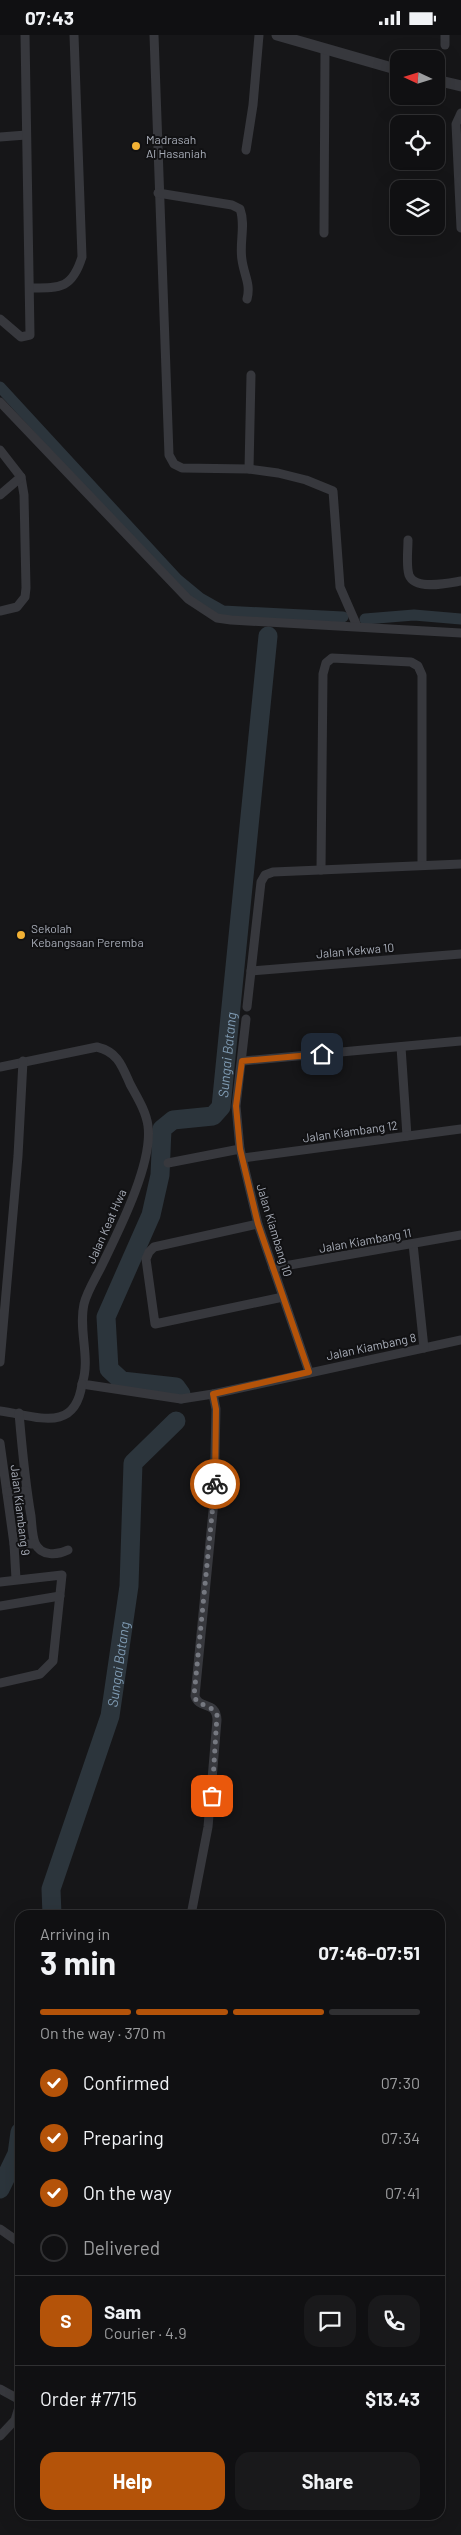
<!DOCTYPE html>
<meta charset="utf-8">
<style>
:root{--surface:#101012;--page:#19191b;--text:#f1f3f6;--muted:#9c9d9f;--line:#303032;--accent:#b45309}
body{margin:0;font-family:Barlow,sans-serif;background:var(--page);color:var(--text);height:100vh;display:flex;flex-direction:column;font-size:19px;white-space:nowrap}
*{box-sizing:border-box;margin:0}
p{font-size:16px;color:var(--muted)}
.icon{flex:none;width:28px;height:28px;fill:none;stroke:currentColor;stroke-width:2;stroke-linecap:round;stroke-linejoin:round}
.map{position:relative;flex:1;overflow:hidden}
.drawer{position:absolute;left:15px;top:1875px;width:430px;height:610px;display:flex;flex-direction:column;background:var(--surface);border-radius:15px;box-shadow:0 5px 20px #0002,0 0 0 1px var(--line)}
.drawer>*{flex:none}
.needle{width:32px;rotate:274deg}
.tools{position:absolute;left:390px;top:15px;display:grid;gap:10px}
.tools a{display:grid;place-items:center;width:55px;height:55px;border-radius:10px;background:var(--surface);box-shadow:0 5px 20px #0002,0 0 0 1px var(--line);font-size:25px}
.pin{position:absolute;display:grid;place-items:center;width:42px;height:42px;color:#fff;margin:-21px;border-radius:10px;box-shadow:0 2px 8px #0006}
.courier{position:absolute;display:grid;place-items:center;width:50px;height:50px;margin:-25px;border:4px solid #b45309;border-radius:50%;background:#fff;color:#222;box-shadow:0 1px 6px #0007}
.head em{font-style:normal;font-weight:700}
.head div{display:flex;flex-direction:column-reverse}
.head{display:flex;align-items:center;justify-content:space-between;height:85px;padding:0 25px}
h1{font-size:32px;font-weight:700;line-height:38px}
.bar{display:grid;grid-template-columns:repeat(4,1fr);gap:8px 5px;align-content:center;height:60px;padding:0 25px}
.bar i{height:6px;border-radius:4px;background:var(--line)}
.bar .current{background:var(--accent)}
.bar p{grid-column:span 4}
.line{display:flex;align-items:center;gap:12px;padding:0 25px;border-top:1px solid var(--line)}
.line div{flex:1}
.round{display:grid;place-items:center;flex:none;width:52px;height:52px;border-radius:15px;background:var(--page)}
ol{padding:0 25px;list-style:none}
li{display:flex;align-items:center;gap:15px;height:55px}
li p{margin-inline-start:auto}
li .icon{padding:5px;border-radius:50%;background:var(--accent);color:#fff;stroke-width:4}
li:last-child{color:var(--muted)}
li i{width:28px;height:28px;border:2px solid var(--line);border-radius:50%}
.action{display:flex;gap:10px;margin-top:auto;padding:10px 25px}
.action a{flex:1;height:58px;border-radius:15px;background:var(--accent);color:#fff;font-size:20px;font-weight:700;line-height:58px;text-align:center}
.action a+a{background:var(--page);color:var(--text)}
.status{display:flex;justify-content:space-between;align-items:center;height:35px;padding:0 25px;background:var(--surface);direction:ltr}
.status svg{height:14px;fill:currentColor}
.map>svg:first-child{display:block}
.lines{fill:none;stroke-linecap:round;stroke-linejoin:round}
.canal{stroke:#2c353c;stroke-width:11}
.river{stroke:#2c353c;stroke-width:19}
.minor{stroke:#37383d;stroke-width:9}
.tertiary{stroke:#37383d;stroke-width:11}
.done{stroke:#757880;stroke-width:5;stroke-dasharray:0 9}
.route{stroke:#b45309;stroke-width:6}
.poi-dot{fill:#f2b134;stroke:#111113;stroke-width:2}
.labels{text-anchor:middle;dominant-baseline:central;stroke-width:4;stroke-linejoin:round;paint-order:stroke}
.poi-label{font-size:12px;fill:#a8adb8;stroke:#111113;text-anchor:start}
.street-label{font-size:12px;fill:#a8adb8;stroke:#111113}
.water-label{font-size:14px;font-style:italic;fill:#7f9bb3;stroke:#111113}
</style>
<div class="status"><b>07:43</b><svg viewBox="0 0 49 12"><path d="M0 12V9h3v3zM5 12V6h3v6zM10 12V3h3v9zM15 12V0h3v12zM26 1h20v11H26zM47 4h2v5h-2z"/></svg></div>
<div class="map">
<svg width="461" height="2500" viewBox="0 0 461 2500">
<rect width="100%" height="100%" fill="#161618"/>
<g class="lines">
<g class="canal">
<path d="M0 352 177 544 200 563 223 576 343 582"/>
<path d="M365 584 414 580 461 584"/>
</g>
<g class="river">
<path id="s1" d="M181 1359 176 1352 122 1346 109 1334 106 1282 151 1180 160 1140 162 1094 173 1085 213 1081 221 1072 268 601"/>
<path id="s2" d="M52 1880 51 1854 110 1681 129 1551 133 1428 176 1386"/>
<path d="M0 2154 17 2119 20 2097"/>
</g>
<g class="minor">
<path d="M154 0 169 420 174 429 182 433 249 434 278 438 306 445 333 456 340 552 357 591"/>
<path d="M445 0V10"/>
<path d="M461 78 456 89 461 193"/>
<path d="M0 102 26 100"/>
<path d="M246 115 253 70 259 0"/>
<path d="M158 158 232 170 240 174C246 190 239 208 242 225 244 240 251 249 247 264"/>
<path d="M324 198 325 15"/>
<path d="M30 253C60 253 72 254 82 222L74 0"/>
<path d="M0 284 21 302 30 300 25 0"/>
<path d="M0 367 188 564 217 583 231 585 461 598"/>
<path d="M0 415 21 442 24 460 26 553 25 562 17 572 0 576"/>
<path d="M249 434 251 340"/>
<path d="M0 460 21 442"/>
<path d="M408 505C408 515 406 531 409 540 415 556 449 548 461 546"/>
<path d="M321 835 323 639 326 628 332 623 411 627 418 631 422 640V830"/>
<path d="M251 936 461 919"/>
<path d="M247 972 261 847 265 840 273 837 461 829"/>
<path d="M246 984 236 1071 240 1114 258 1189 309 1337"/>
<path d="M401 1012 407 1101"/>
<path d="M243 1026 461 1006"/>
<path d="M0 1032 97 1012C118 1017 122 1031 130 1049 137 1062 146 1076 148 1091 153 1128 119 1195 103 1228 97 1241 87 1256 84 1269 78 1296 91 1323 82 1349L181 1364 213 1359 461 1305"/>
<path d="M243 1123 461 1094"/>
<path d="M168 1128 240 1114"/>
<path d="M258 1189 154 1212 149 1217 146 1224 155 1289 283 1262"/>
<path d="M413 1209 424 1313"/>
<path d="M273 1233 461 1200"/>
<path d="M0 1327 18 1121 23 1026"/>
<path d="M0 1376C37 1381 75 1399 82 1349"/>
<path d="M19 1378C22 1413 25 1447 31 1481 32 1490 32 1500 35 1508 41 1522 58 1520 68 1515"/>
<path d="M0 1408 14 1509 16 1544"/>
<path d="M7 1457 26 1456"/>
<path d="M14 1509H35"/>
<path d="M0 1547 62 1540 53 1626 40 1639 0 1648"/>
<path d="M0 1571 60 1561"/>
<path d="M191 1880 208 1792 217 1685C216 1665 199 1675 195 1661L214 1466 216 1374 213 1359"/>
<path d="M0 2194 20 2208"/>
<path d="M0 2354 20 2365"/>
<path d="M0 2401 15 2385 20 2369"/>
</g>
<g class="tertiary">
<path d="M277 0 399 35"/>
<path d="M436 45 461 51"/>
</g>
</g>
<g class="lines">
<path class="done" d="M212 1761 217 1680C212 1669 198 1672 194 1661L215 1449"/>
<path class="route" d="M215 1449 216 1374 213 1359 309 1337 258 1189 240 1114 236 1071 242 1026 322 1019"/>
</g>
<g class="poi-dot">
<circle cx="136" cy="111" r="5"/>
<circle cx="21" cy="900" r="5"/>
</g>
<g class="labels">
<g class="poi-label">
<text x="146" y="104">Madrasah<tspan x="146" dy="14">Al Hasaniah</tspan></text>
<text x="31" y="893">Sekolah<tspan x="31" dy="14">Kebangsaan Peremba</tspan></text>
</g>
<g class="street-label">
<text transform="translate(355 915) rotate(-5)">Jalan Kekwa 10</text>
<text transform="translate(350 1096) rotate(-8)">Jalan Kiambang 12</text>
<text transform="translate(106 1191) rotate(-66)">Jalan Keat Hwa</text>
<text transform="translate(275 1195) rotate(73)">Jalan Kiambang 10</text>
<text transform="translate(365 1205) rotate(-10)">Jalan Kiambang 11</text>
<text transform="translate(371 1311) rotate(-12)">Jalan Kiambang 8</text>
<text transform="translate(21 1475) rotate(83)">Jalan Kiambang 9</text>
</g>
<g class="water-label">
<text stroke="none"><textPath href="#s1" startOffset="450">Sungai Batang</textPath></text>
<text stroke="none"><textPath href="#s2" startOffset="261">Sungai Batang</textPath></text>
</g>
</g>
</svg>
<div class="tools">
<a><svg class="needle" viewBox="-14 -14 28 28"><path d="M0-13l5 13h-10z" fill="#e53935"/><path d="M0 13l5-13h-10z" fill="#9c9d9f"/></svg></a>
<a><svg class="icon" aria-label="locate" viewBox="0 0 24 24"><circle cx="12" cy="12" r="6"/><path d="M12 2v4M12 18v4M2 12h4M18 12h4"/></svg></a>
<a><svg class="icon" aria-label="layers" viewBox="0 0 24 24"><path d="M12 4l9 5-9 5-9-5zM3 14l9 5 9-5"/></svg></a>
</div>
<div class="pin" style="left:212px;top:1761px;background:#ea580c"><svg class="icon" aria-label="bag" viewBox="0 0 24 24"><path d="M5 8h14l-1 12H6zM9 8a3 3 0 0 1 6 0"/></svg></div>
<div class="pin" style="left:322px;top:1019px;background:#1f2937"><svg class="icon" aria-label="home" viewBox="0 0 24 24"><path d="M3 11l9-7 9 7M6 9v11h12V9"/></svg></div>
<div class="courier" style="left:215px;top:1449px"><svg class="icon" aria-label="bike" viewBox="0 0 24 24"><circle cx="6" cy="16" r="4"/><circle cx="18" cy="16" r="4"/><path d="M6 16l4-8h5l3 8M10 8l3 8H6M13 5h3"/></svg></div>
<section class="drawer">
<div class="head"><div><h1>3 min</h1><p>Arriving in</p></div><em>07:46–07:51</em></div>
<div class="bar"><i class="current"></i><i class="current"></i><i class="current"></i><i></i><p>On the way · 370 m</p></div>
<ol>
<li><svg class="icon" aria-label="check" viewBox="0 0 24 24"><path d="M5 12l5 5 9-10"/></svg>Confirmed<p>07:30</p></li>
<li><svg class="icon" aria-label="check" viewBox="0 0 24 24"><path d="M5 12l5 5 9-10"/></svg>Preparing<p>07:34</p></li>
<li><svg class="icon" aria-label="check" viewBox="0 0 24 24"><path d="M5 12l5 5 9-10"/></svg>On the way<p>07:41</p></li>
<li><i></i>Delivered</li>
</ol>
<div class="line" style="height:90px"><b class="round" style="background:var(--accent);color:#fff">S</b><div><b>Sam</b><p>Courier · 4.9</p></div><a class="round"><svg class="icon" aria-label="chat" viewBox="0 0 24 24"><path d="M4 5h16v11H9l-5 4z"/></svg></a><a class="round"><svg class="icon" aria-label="phone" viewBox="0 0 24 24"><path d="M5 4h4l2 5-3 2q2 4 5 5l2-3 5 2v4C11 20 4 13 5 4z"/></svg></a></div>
<div class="line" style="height:65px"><div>Order #7715</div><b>$13.43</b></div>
<div class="action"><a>Help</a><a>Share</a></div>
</section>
</div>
